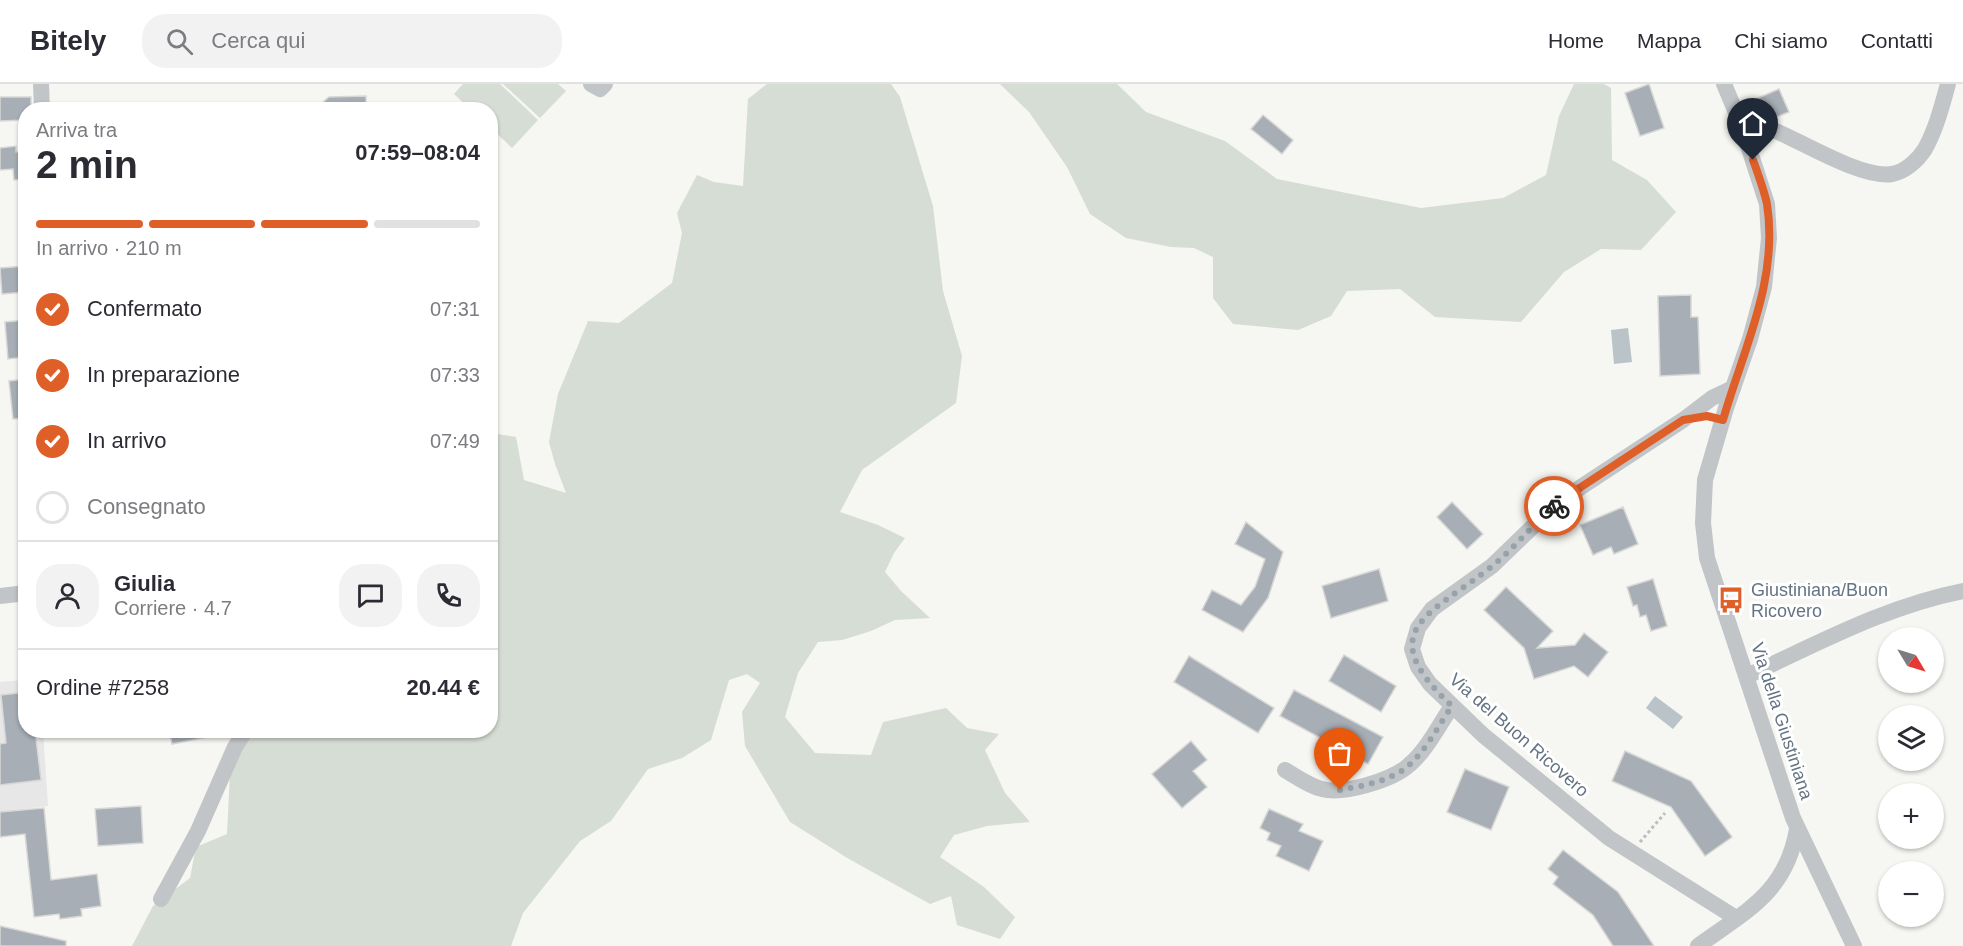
<!DOCTYPE html>
<html lang="it">
<meta charset="utf-8">
<style>
:root{--surface:#fff;--page:#f2f2f3;--text:#2b2b33;--muted:#7c7c81;--line:#e1e1e2;--accent:#df5f29}
body{margin:0;font-family:Helvetica,sans-serif;background:var(--page);color:var(--text);height:100vh;display:flex;flex-direction:column;font-size:22px;white-space:nowrap}
*{box-sizing:border-box;margin:0}
p{font-size:20px;color:var(--muted)}
.icon{flex:none;width:33px;height:33px;fill:none;stroke:currentColor;stroke-width:2;stroke-linecap:round;stroke-linejoin:round}
.map{position:relative;flex:1;overflow:hidden}
.drawer{position:absolute;left:18px;top:18px;width:480px;height:636px;display:flex;flex-direction:column;background:var(--surface);border-radius:24px;box-shadow:0 2px 4px #0004}
.drawer>*{flex:none}
.needle{width:39px;rotate:128deg}
.tools{position:absolute;left:1878px;top:543px;display:grid;gap:12px}
.tools a{display:grid;place-items:center;width:66px;height:66px;border-radius:50%;background:var(--surface);box-shadow:0 2px 4px #0004;font-size:30px}
.pin{position:absolute;display:grid;place-items:center;width:51px;height:51px;color:#fff;margin:-62px -26px;border-radius:50% 50% 50% 0;rotate:-45deg;box-shadow:0 0 6px #0007}
.pin .icon{rotate:45deg}
.courier{position:absolute;display:grid;place-items:center;width:60px;height:60px;margin:-30px;border:4px solid #df5f29;border-radius:50%;background:#fff;color:#222;box-shadow:0 2px 8px #0007}
.overview em{font-style:normal;font-weight:600}
.overview div{display:flex;flex-direction:column-reverse}
.overview{display:flex;align-items:center;justify-content:space-between;height:102px;padding:0 18px}
h1{font-size:39px;font-weight:600;line-height:45px}
.bar{display:grid;grid-template-columns:repeat(4,1fr);gap:9px 6px;align-content:center;height:72px;padding:0 18px}
.bar i{height:8px;border-radius:4px;background:var(--line)}
.bar .current{background:var(--accent)}
.bar p{grid-column:span 4}
.line{display:flex;align-items:center;gap:15px;padding:0 18px;border-top:2px solid var(--line)}
.line div{flex:1}
.round{display:grid;place-items:center;flex:none;width:63px;height:63px;border-radius:24px;background:var(--page)}
ol{padding:0 18px;list-style:none}
li{display:flex;align-items:center;gap:18px;height:66px}
li p{margin-inline-start:auto}
li .icon{padding:6px;border-radius:50%;background:var(--accent);color:#fff;stroke-width:4}
li:last-child{color:var(--muted)}
li i{width:33px;height:33px;border:3px solid var(--line);border-radius:50%}
header{display:flex;align-items:center;gap:36px;box-sizing:border-box;height:84px;padding:0 30px;background:var(--surface);border-bottom:2px solid var(--line)}
header strong{font-size:28px}
nav{display:flex;gap:33px;margin-inline-start:auto;font-size:21px}
.search{width:420px;height:54px;background:var(--page);display:flex;align-items:center;gap:15px;box-sizing:border-box;padding:0 21px;border-radius:24px;color:var(--muted);font-size:22px}
.map>svg:first-child{display:block}
.built{fill:#e6e7e6}
.green{fill:#d6ddd4}
.water{fill:#b9c3c8}
.building{fill:#a7aeb5;stroke:#d7d7d5;stroke-width:1.5}
.lines{fill:none;stroke-linecap:round;stroke-linejoin:round}
.path{stroke:#bbbdbf;stroke-width:3;stroke-dasharray:3 3;stroke-linecap:butt}
.minor{stroke:#c1c5c8;stroke-width:16}
.done{stroke:#98a2aa;stroke-width:6;stroke-dasharray:0 10.8}
.route{stroke:#df5f29;stroke-width:8}
.labels{text-anchor:middle;dominant-baseline:central;stroke-width:6;stroke-linejoin:round;paint-order:stroke}
.poi-label{font-size:18px;fill:#657483;stroke:#fff;text-anchor:start}
.street-label{font-size:18px;fill:#657483;stroke:#fff}
</style>
<header>
<strong>Bitely</strong>
<div class="search"><svg class="icon" aria-label="search" viewBox="0 0 24 24"><circle cx="10" cy="10" r="6"/><path d="M15 15l6 6"/></svg>Cerca qui</div>
<nav><a>Home</a><a>Mappa</a><a>Chi siamo</a><a>Contatti</a></nav>
</header>
<div class="map">
<svg width="1963" height="862" viewBox="0 0 1963 862">
<rect width="100%" height="100%" fill="#f6f6f2"/>
<path class="built" d="M25 596 26 646 43 647 48 722 0 728V598Z"/>
<g class="green">
<path d="M463 0H500L538 36 512 64 491 44 490 26 470 25 454 10Z"/>
<path d="M503 0H558L566 7 540 34Z"/>
<path d="M767 0H891L900 13 933 122 943 207 962 272 956 319 862 386 840 428 878 441 905 454 894 469 885 488 901 507 930 534 895 536 871 547 842 556 818 558 798 589 785 633 815 669 871 671 883 638 946 624 967 644 999 650 985 666 1005 709 1030 738 987 742 954 751 940 773 984 803 1015 833 1000 855 957 841 951 812 930 820 849 775 790 738 745 662 742 628 760 599 747 590 729 596 711 656 682 674 648 685 611 737 580 757 523 829 511 862H132L153 822 190 794 196 763 227 750 231 668 246 647 490 646 491 349 516 353 524 396 566 409 555 380 549 358 558 310 588 237 619 239 672 199 682 149 677 129 697 91 714 98 743 102 748 15Z"/>
<path d="M1000 0H1117L1146 28 1225 57 1277 95 1421 124 1503 114 1546 91 1559 32 1574 0H1604L1611 4 1612 76 1647 96 1676 128 1641 166 1601 165 1564 188 1521 238 1435 233 1400 205 1347 207 1331 232 1298 246 1233 240 1213 214V173L1194 164 1171 163 1126 154 1090 130 1067 83 1029 28Z"/>
</g>
<g class="water">
<path d="M1628 244 1632 278 1614 280 1611 246Z"/>
<path d="M1655 612 1683 633 1673 645 1646 624Z"/>
</g>
<g class="building">
<path d="M1649 0 1664 44 1640 52 1625 9Z"/>
<path d="M1779 5 1789 28 1769 36H1759L1751 17Z"/>
<path d="M366 12V26H314L329 13Z"/>
<path d="M0 13H31V26H26V36L0 37Z"/>
<path d="M1263 31 1293 56 1282 70 1251 45Z"/>
<path d="M16 62V68L26 67V95L14 96 13 85 0 86V64Z"/>
<path d="M26 182V208L2 210 0 184Z"/>
<path d="M1691 211V233H1698L1700 290 1660 292 1658 212Z"/>
<path d="M26 236V273L8 275 5 238Z"/>
<path d="M26 295V334L13 335 9 297Z"/>
<path d="M1452 418 1483 450 1467 465 1437 433Z"/>
<path d="M1623 423 1638 460 1614 470 1611 463 1593 471 1580 441Z"/>
<path d="M1246 438 1283 468 1268 514 1243 548 1202 526 1212 506 1241 521 1255 503 1265 475 1235 460Z"/>
<path d="M1379 485 1388 517 1331 534 1322 502Z"/>
<path d="M1653 495 1667 542 1651 547 1646 531 1640 533 1637 521 1633 522 1627 503Z"/>
<path d="M1506 503 1553 547 1537 564 1575 561 1584 549 1608 568 1588 593 1574 582 1534 595 1524 564 1484 526Z"/>
<path d="M1344 571 1396 602 1381 628 1329 597Z"/>
<path d="M1189 572 1274 624 1258 649 1174 598Z"/>
<path d="M1294 606 1383 653 1368 680 1280 632Z"/>
<path d="M26 608V646H35L41 696 0 701V660L6 659 1 611Z"/>
<path d="M169 646H212L213 652 172 660Z"/>
<path d="M1191 657 1207 676 1193 687 1207 703 1182 724 1152 690Z"/>
<path d="M1625 667 1691 697 1732 753 1705 772 1671 723 1612 697Z"/>
<path d="M1465 685 1509 703 1491 746 1447 728Z"/>
<path d="M141 722 143 759 98 762 95 725Z"/>
<path d="M44 724 51 796 97 790 101 822 81 825 82 832 60 835 59 830 34 833 25 750 0 753V728Z"/>
<path d="M1269 725 1303 740 1299 747 1323 757 1309 787 1276 772 1281 762 1267 756 1270 749 1260 744Z"/>
<path d="M1563 766 1618 808 1654 862H1613L1593 831 1553 800 1558 793 1548 785Z"/>
<path d="M0 842 66 857V862H0Z"/>
</g>
<g class="lines">
<path class="path" d="M1640 758 1665 729"/>
<g class="minor">
<path d="M41 0 42 26"/>
<path d="M591 0 600 5 605 0"/>
<path d="M1724 0 1742 43 1767 120 1769 154 1764 203 1750 255 1726 324 1705 396 1703 439 1707 474 1793 734 1854 862"/>
<path d="M1745 51 1764 46 1776 47C1804 59 1863 95 1892 90 1905 88 1918 76 1925 65 1936 45 1942 22 1948 0"/>
<path d="M1733 304 1712 314 1683 336 1581 403 1550 426 1492 482 1432 525 1418 544 1412 565 1418 583 1430 600 1483 651 1609 754 1736 834"/>
<path d="M0 512 26 509"/>
<path d="M1747 592C1817 560 1886 522 1963 507"/>
<path d="M1285 686C1297 693 1309 702 1322 705 1343 711 1393 696 1409 681 1427 666 1439 641 1452 622"/>
<path d="M161 815 198 747 235 663 246 646"/>
<path d="M1698 862C1746 827 1786 809 1797 745"/>
</g>
</g>
<g class="lines">
<path class="done" d="M1340 706C1362 702 1385 698 1403 686 1424 671 1438 642 1452 622 1370 546 1431 531 1491 483 1514 465 1532 441 1554 422"/>
<path class="route" d="M1554 422 1581 403 1683 336 1707 332 1723 336C1743 266 1779 196 1767 120 1764 106 1758 90 1753 76"/>
</g>
<defs>
<g id="bus-bare" transform="scale(2.07)"><path d="M-5-6H5V4H4V6H2V4H-2V6H-4V4H-5ZM-3.5-4V0h7V-4ZM-3.5 1.2v1.5H-2V1.2ZM2 1.2v1.5H3.5V1.2Z" fill="#df5f29" stroke="#fff" stroke-width="2.5" paint-order="stroke"/></g>
</defs>
<g fill-rule="evenodd">
<use href="#bus-bare" x="1731" y="516"/>
</g>
<g class="labels">
<g class="poi-label">
<text x="1751" y="506">Giustiniana/Buon<tspan x="1751" dy="21">Ricovero</tspan></text>
</g>
<g class="street-label">
<text transform="translate(1782 637) rotate(72)">Via della Giustiniana</text>
<text transform="translate(1519 651) rotate(41)">Via del Buon Ricovero</text>
</g>
</g>
</svg>
<div class="tools">
<a><svg class="needle" viewBox="-14 -14 28 28"><path d="M0-13l5 13h-10z" fill="#e53935"/><path d="M0 13l5-13h-10z" fill="#7c7c81"/></svg></a>
<a><svg class="icon" aria-label="layers" viewBox="0 0 24 24"><path d="M12 4l9 5-9 5-9-5zM3 14l9 5 9-5"/></svg></a>
<a>+</a>
<a>−</a>
</div>
<div class="pin" style="left:1340px;top:706px;background:#ea580c"><svg class="icon" aria-label="bag" viewBox="0 0 24 24"><path d="M5 8h14l-1 12H6zM9 8a3 3 0 0 1 6 0"/></svg></div>
<div class="pin" style="left:1753px;top:76px;background:#1f2937"><svg class="icon" aria-label="home" viewBox="0 0 24 24"><path d="M3 11l9-7 9 7M6 9v11h12V9"/></svg></div>
<div class="courier" style="left:1554px;top:422px"><svg class="icon" aria-label="bike" viewBox="0 0 24 24"><circle cx="6" cy="16" r="4"/><circle cx="18" cy="16" r="4"/><path d="M6 16l4-8h5l3 8M10 8l3 8H6M13 5h3"/></svg></div>
<section class="drawer">
<div class="overview"><div><h1>2 min</h1><p>Arriva tra</p></div><em>07:59–08:04</em></div>
<div class="bar"><i class="current"></i><i class="current"></i><i class="current"></i><i></i><p>In arrivo · 210 m</p></div>
<ol>
<li><svg class="icon" aria-label="check" viewBox="0 0 24 24"><path d="M5 12l5 5 9-10"/></svg>Confermato<p>07:31</p></li>
<li><svg class="icon" aria-label="check" viewBox="0 0 24 24"><path d="M5 12l5 5 9-10"/></svg>In preparazione<p>07:33</p></li>
<li><svg class="icon" aria-label="check" viewBox="0 0 24 24"><path d="M5 12l5 5 9-10"/></svg>In arrivo<p>07:49</p></li>
<li><i></i>Consegnato</li>
</ol>
<div class="line" style="height:108px"><a class="round"><svg class="icon" aria-label="person" viewBox="0 0 24 24"><circle cx="12" cy="8" r="4"/><path d="M4 21q1-7 8-7t8 7"/></svg></a><div><b>Giulia</b><p>Corriere · 4.7</p></div><a class="round"><svg class="icon" aria-label="chat" viewBox="0 0 24 24"><path d="M4 5h16v11H9l-5 4z"/></svg></a><a class="round"><svg class="icon" aria-label="phone" viewBox="0 0 24 24"><path d="M5 4h4l2 5-3 2q2 4 5 5l2-3 5 2v4C11 20 4 13 5 4z"/></svg></a></div>
<div class="line" style="height:78px"><div>Ordine #7258</div><b>20.44 €</b></div>
</section>
</div>
